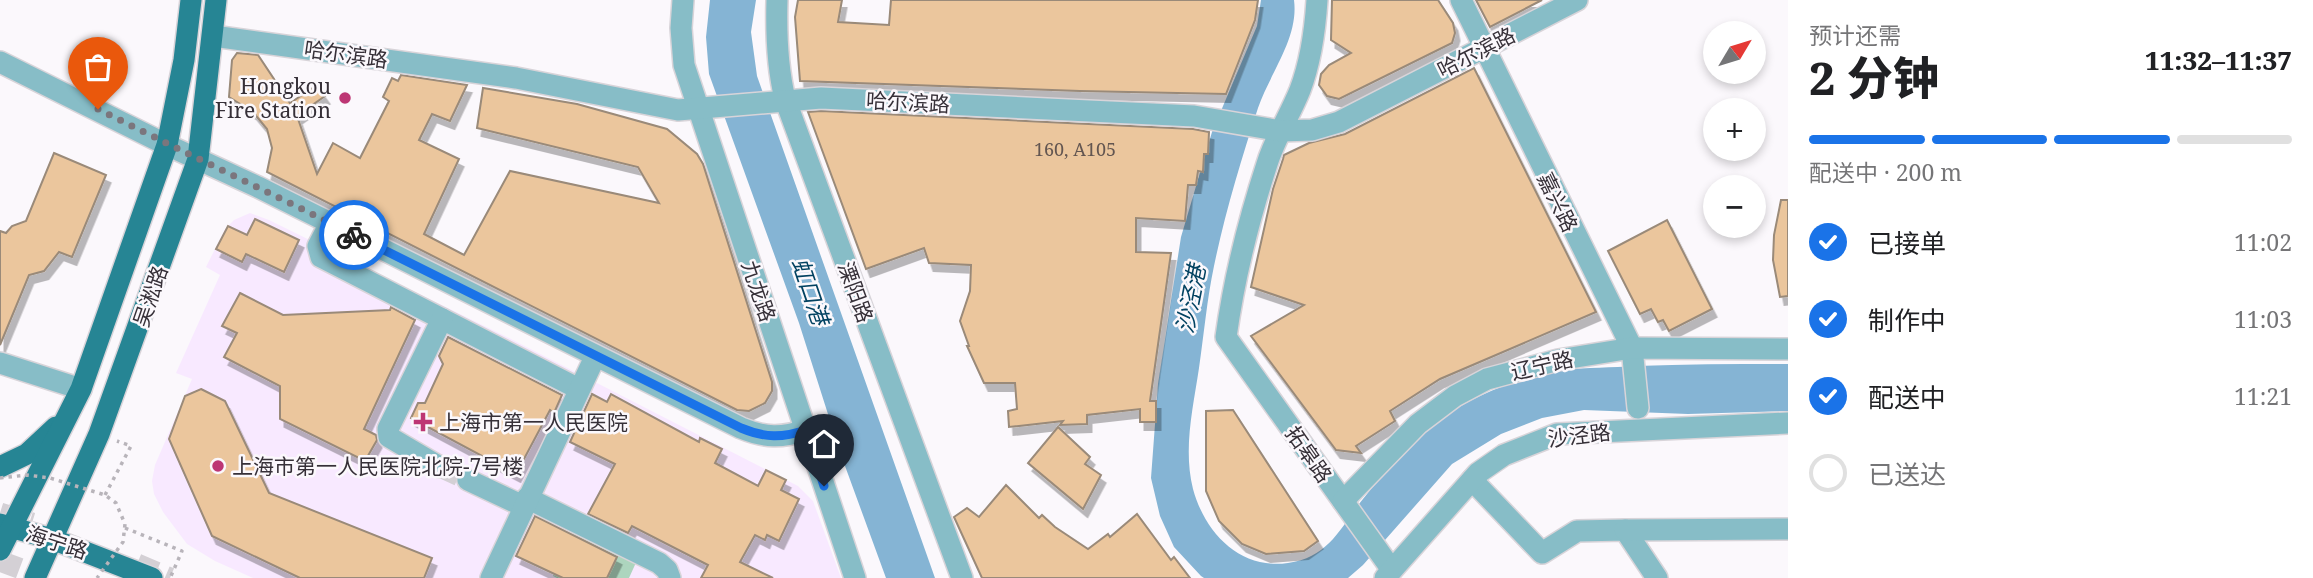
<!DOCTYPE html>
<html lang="zh">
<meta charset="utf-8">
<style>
:root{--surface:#fff;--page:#f2f2f2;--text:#202124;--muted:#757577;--line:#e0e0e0;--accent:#1a73e8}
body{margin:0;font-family:"Noto Serif","Noto Sans SC",serif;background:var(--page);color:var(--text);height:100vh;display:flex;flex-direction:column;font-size:26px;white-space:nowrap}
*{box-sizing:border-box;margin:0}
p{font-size:23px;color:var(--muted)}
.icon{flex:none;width:38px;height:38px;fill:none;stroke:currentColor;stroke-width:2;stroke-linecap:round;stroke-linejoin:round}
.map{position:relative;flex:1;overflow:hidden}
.side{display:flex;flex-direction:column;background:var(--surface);width:525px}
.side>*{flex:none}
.needle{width:46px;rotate:52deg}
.controls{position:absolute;left:1703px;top:21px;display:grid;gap:14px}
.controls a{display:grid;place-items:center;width:63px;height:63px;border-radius:50%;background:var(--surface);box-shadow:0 4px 10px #0003;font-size:35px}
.pin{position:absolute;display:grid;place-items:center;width:60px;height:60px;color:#fff;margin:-72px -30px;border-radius:50% 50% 50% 0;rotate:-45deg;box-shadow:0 0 7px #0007}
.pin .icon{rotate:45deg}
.courier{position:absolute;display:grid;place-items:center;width:70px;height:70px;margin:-35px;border:5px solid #1a73e8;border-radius:50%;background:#fff;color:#222;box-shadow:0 2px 9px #0007}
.summary em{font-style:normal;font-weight:800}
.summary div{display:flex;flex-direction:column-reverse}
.summary{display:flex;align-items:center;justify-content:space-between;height:119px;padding:0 21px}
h1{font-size:46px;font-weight:800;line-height:52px}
.bar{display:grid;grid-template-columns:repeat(4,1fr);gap:10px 7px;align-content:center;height:84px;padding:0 21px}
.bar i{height:9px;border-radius:5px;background:var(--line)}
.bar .on{background:var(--accent)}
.bar p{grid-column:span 4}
ol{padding:0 21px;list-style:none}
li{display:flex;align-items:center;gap:21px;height:77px}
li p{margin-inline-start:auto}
li .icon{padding:7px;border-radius:50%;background:var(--accent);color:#fff;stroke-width:4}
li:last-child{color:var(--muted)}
li i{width:38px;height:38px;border:4px solid var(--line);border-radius:50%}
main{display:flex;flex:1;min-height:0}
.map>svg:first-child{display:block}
.built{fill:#f8e9ff}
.green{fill:#add5be}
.water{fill:#85b4d4}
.building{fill:#ebc69d;stroke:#9a8a79;stroke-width:2;filter:url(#shadow)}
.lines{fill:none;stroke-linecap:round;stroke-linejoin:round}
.minor-tunnel{stroke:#d4d0d5;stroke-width:21;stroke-dasharray:21 10;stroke-linecap:butt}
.highway-tunnel{stroke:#d4d0d5;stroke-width:21;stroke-dasharray:21 10;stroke-linecap:butt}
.minor-casing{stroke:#d8d4d9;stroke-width:24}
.major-casing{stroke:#d8d4d9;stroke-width:24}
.path{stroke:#b8b4ba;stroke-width:3.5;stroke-dasharray:3.5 5;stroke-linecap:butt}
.minor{stroke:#87bdc7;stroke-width:21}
.major{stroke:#268594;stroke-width:21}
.path-bridge{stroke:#b8b4ba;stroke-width:3.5;stroke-dasharray:3.5 5;stroke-linecap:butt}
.done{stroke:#7b767d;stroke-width:7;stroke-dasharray:0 12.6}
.route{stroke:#1a73e8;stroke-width:9}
.poi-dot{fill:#bd3674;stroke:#fbf8fc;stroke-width:2.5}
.labels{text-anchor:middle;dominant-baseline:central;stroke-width:5;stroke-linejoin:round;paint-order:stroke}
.number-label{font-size:18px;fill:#635651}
.street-label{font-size:21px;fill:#363038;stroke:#fbf8fc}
.poi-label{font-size:21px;fill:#363038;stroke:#fbf8fc;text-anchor:start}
.water-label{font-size:23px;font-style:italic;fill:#024261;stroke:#fbf8fc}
</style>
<main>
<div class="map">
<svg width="1788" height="578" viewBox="0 0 1788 578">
<defs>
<filter id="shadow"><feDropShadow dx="4.5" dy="8" stdDeviation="0" flood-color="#0004"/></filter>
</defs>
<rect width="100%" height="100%" fill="#fbf8fc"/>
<path class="built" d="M250 213 269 220 509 338 798 486 813 501 841 578H253L215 561 187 544 163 512 154 494 152 481 155 465 192 379 176 373 220 275 206 267 225 229 234 220Z"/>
<path class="green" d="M576 526 639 556 629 578H557L553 576Z"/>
<g class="water">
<path d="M710 0H756L751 32 757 76 935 578H886L841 455 799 323 709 74 706 37Z"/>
<path d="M1261 0H1294C1299 38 1270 73 1258 108 1241 160 1225 213 1214 266 1207 299 1204 334 1199 368 1193 408 1183 449 1193 489 1205 533 1240 570 1288 563 1332 557 1342 523 1367 494 1386 471 1418 438 1440 420 1474 394 1521 377 1563 370 1587 367 1612 368 1636 366 1687 364 1737 364 1788 364V411L1688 414 1584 410 1542 418 1501 434 1452 464 1363 565 1348 578H1204L1201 576 1174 547 1160 516 1151 478 1158 384 1181 237 1212 132 1257 26Z"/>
</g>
<g class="building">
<path d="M798 0H842L838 22 889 25 891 0H1258L1255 20 1226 94 1080 91 800 81 795 17Z"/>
<path d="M1332 0H1438L1453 23 1455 33 1452 43 1339 99 1327 96 1319 85 1321 74 1329 65 1351 53 1331 40Z"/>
<path d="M1476 0H1542L1490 27Z"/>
<path d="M237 53 258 55 290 103 317 85 325 96 297 116 317 174 333 143 360 158 389 101 383 97 392 78 398 81 401 75 467 85 450 121 432 114 419 140 459 159 424 234 464 255 510 171 659 203 638 167 477 128 483 88 577 104 667 129 697 154 703 164 772 382V391L765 403 749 411 737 410 267 172 272 148 267 129 253 112 229 97 232 60Z"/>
<path d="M1474 68 1596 312 1440 379 1390 411 1395 421 1356 446 1361 453 1336 450 1251 336 1304 305 1251 287 1273 189 1283 159 1284 155 1309 143 1345 134Z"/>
<path d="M821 111 1193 129 1209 132 1208 154H1204L1203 172 1198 171 1196 185H1188L1185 221 1136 218V252L1171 253 1150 401H1156V422H1140V409L1087 415V424L1060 425 1063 421 1009 427 1008 411 1017 409 1015 383H984L967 346H969L960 321 970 291 971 265 929 263 924 248 866 269 808 112Z"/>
<path d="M54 153 106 175 72 257 59 252 44 271 29 275 0 345V231L6 233 12 226 26 221Z"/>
<path d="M1781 200H1788V296L1780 297 1773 260 1774 235Z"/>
<path d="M255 219 299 240 284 272 246 254 242 262 216 249 228 226 247 235Z"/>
<path d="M1667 220 1712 309 1669 331 1663 320 1658 322 1651 309 1640 314 1608 251Z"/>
<path d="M240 293 283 315 390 310 391 307 415 320 364 429 376 435 377 440 365 461 280 419V386L224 357 237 333 222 326Z"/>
<path d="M448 337 562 395 554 413 550 410 516 474 411 418 418 403H425L443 364 439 356Z"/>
<path d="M201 389 225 401 269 493 432 558 424 578H300L212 536 169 439 185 396Z"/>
<path d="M592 394 607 402 611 394 699 442 700 438 722 449 715 463 758 486 766 470 786 480 781 490 799 499 779 541 767 535 765 540 755 535 740 562 773 578H701L708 565 632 526 628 533 588 514 615 464 570 442Z"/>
<path d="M1233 410 1318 541 1304 551 1266 554 1242 544 1219 521 1206 491V411Z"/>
<path d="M1058 427 1090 457 1085 464 1101 475 1083 509 1028 463Z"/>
<path d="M1006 485 1039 518 1042 515 1055 527 1088 549 1108 534 1110 537 1137 514 1171 560 1174 557 1190 578H982L954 517 967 508 979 517Z"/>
<path d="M535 516 617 557 607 578H563L516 556Z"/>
</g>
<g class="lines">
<path class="minor-tunnel" d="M440 467 468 480"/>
<g class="highway-tunnel">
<path d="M0 513 32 523"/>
<path d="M0 561 45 578"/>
<path d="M137 564 170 578"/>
</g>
<g class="minor-casing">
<g id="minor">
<path d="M683 0 681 28 684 65 855 578"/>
<path d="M777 0C776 34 777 66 785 99L962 578"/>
<path d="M1317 0C1315 31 1311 61 1300 90 1290 115 1275 138 1267 164 1249 219 1234 279 1226 337L1392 570"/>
<path d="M1461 0 1632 348 1638 408"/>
<path d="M213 36 516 78 678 110 821 98 1194 116 1281 131 1312 130 1339 122 1577 0"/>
<path d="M0 62 167 145 258 187 741 428C765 438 782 438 806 430"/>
<path d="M330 223 318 246 321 257 579 389"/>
<path d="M0 363 81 389"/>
<path d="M440 467 389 437 388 429 442 319"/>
<path d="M468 480 523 506"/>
<path d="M1472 480 1542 553 1577 531 1625 530 1657 578"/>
<path d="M527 498 659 563 667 570 670 578"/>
<path d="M1343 501 1418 424 1455 396 1487 379 1558 360 1632 348 1788 349"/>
<path d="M1625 530 1788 529"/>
<path d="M491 578 595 357"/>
<path d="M1385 578 1478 473 1504 455 1557 434 1788 423"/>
</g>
</g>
<g class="major-casing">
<g id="major">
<path d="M0 467 27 454 56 427"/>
<path d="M0 524 52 539 152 578"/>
<path d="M0 550 81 389 167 145 184 60 191 0"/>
<path d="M35 578 99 434 198 159 216 0"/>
</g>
</g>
<g class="path">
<path d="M105 495 131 446 117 441"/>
<path d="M125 528 182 551 171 576"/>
</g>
<use href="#minor" class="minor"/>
<use href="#major" class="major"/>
<path class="path-bridge" d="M0 478 27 475 50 478 105 495 116 503 125 524 123 542 97 578"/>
</g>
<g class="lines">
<path class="done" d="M98 109C183 152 269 192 354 235"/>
<path class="route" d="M354 235 741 428C765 438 782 438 806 430L824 486"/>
</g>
<g class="poi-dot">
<circle cx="345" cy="98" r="7"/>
<path d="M419.5 411.5h7v7h7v7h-7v7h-7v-7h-7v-7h7z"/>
<circle cx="218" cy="466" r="7"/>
</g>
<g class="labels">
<g class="number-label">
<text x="1075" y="149">160, A105</text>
</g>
<g class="street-label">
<text transform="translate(1476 52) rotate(-27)">哈尔滨路</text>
<text transform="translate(346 54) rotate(8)">哈尔滨路</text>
<text transform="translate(908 102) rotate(3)">哈尔滨路</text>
<text transform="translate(1558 202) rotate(64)">嘉兴路</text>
<text transform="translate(759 291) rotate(71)">九龙路</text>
<text transform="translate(856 292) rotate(70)">溧阳路</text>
<text transform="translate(150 296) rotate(-71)">吴淞路</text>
<text transform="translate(1542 365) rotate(-13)">辽宁路</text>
<text transform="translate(1579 435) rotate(-7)">沙泾路</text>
<text transform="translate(1309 454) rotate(55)">拓皋路</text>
<text transform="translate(57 542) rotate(18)">海宁路</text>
</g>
<g class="poi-label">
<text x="331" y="86" text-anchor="end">Hongkou<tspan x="331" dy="24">Fire Station</tspan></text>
<text x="439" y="422">上海市第一人民医院</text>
<text x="232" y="466">上海市第一人民医院北院-7号楼</text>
</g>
<g class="water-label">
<text transform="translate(811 291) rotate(71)">虹口港</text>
<text transform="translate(1190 299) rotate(-79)">沙泾港</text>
</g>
</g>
</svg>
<div class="controls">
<a><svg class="needle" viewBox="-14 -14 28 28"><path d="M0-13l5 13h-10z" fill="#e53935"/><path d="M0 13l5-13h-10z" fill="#757577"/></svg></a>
<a>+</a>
<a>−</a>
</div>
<div class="pin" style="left:98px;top:109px;background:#ea580c"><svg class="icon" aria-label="bag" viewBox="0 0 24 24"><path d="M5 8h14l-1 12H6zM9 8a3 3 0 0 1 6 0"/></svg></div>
<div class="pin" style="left:824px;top:486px;background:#1f2937"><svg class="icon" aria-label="home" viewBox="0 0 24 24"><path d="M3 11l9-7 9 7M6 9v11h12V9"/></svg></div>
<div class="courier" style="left:354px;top:235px"><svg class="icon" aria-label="bike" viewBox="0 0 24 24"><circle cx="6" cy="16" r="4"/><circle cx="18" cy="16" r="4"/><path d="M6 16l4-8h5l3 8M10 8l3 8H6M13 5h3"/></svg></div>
</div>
<section class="side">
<div class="summary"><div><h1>2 分钟</h1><p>预计还需</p></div><em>11:32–11:37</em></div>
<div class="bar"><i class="on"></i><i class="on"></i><i class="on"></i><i></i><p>配送中 · 200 m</p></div>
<ol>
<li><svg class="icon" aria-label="check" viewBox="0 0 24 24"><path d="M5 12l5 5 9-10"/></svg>已接单<p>11:02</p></li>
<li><svg class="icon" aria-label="check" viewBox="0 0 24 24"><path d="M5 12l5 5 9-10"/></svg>制作中<p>11:03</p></li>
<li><svg class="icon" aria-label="check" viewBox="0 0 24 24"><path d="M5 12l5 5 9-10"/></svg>配送中<p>11:21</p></li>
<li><i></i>已送达</li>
</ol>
</section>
</main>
